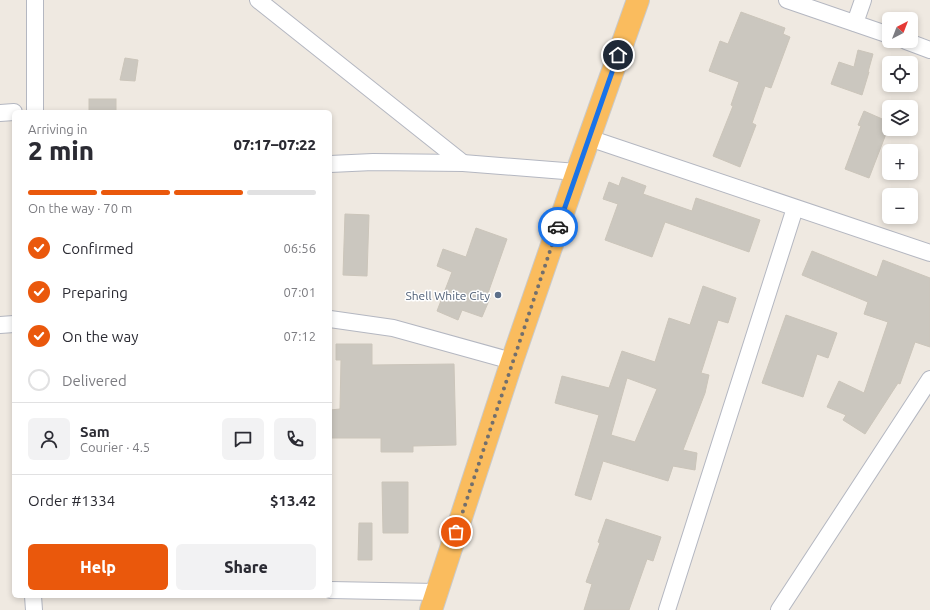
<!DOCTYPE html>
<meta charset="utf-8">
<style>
:root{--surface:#fff;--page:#f2f2f3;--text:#2b2b33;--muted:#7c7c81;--line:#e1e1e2;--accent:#ea580c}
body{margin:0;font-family:Ubuntu,sans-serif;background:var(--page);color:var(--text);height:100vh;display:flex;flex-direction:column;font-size:15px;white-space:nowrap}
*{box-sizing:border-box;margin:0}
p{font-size:13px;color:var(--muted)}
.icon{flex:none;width:22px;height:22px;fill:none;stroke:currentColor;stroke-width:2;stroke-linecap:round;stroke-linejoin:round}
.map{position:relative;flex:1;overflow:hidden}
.details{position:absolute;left:12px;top:110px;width:320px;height:488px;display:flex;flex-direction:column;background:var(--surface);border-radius:6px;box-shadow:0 2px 6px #0003}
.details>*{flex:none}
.needle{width:26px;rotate:42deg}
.buttons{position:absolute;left:882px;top:12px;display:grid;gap:8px}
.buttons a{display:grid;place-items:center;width:36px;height:36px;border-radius:6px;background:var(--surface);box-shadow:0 2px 6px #0003;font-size:20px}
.pin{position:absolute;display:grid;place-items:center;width:34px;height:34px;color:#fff;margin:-17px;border:2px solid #fff;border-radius:50%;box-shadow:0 1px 4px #0007}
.courier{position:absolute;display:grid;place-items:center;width:40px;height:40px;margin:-20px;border:3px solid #1a73e8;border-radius:50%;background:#fff;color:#222;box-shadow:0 1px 5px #0007}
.overview em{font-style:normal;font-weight:800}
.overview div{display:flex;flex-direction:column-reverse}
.overview{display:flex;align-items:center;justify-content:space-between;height:68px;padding:0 16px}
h1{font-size:26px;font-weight:800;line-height:30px}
.bar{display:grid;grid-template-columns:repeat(4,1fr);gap:6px 4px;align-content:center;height:48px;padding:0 16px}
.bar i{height:5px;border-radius:3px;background:var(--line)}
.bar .current{background:var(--accent)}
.bar p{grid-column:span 4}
.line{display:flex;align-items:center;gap:10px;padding:0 16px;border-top:1px solid var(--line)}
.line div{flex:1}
.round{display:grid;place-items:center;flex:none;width:42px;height:42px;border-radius:6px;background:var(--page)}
ol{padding:0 16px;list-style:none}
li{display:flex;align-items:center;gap:12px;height:44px}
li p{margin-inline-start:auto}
li .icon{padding:4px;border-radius:50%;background:var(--accent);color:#fff;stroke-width:4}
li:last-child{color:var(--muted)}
li i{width:22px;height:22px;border:2px solid var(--line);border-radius:50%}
.action{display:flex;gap:8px;margin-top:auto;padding:8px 16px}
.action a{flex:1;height:46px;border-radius:6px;background:var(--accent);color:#fff;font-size:16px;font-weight:800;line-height:46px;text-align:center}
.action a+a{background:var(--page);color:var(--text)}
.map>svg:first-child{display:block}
.building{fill:#cbc7bf;stroke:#cbc5ba;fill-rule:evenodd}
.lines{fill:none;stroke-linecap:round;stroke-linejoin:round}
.minor-casing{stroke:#b4b7c1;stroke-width:18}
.trunk-casing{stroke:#c9c9c9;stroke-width:24}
.minor{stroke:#fff;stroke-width:16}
.trunk{stroke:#fabc5e;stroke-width:22}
.done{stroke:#726f6d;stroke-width:4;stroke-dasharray:0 7.2}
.route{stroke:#1a73e8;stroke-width:5}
.service-dot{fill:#5c6f8a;stroke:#fff;stroke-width:1.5}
.labels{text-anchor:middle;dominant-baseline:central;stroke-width:3;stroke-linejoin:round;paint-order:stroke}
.service-label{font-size:12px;fill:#4e5e75;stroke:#fff;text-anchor:end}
</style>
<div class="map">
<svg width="930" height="610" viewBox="0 0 930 610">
<rect width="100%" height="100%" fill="#efe9e1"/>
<g class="building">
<path d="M741 12 785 28 783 34 790 37 771 88 765 86 752 123 756 125 740 167 713 156 733 106 731 105 739 82 709 71 720 41 728 44Z"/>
<path d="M858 50 873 54 868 72H869L862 95 831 84 839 62 854 67Z"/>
<path d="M125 58 138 60 135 81 120 80Z"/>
<rect x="89" y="99" width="27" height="13"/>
<path d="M864 111 889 122V126L869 178 845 169 861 126 858 125Z"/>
<path d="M622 177 646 186 643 194 692 211 696 198 760 220 749 252 665 222 652 257 605 240 618 204 603 199 609 182 619 186Z"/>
<path d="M345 214 369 215 367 276 343 275Z"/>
<path d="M476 228 507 239 487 296 490 298 482 317 462 310 458 320 437 311 452 272 437 266 443 249 466 257Z"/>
<path d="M812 251 877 277 883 260 930 278V347L915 342 900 384 898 383 865 434 843 420 846 415 827 407 839 381 864 393 888 322 864 314 868 302 802 275Z"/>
<path d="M703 286 736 298 728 323 718 320 701 373 709 375 705 393 683 450 697 453 695 470 673 466 668 481 603 461 591 500 575 495 599 415 555 403 562 376 609 388 622 351 655 362 669 318 690 325ZM627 378 657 389 635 442 611 435Z"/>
<path d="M786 315 837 333 828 358 817 354 803 397 762 383Z"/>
<path d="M336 344H372V365L454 364 456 445 413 446V452H381V438H330V410L340 409 341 360H336Z"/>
<path d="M382 482H408V533H383Z"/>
<path d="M606 519 661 537 653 561 647 559 629 610H584L592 584 586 582 600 543 598 542Z"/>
<path d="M359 523H372V560H358Z"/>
</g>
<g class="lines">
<g class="minor-casing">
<g id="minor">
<path d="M258 0 463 163"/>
<path d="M787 0 889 35"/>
<path d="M855 23 863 0"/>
<path d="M906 41 930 50"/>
<path d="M35 112V0"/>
<path d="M0 113 14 112"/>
<path d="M589 138 930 253"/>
<path d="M330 164 373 162 463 163 577 172"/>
<path d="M330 319 393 328 512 361"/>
<path d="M0 325 14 324"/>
<path d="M330 590 436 592"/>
<path d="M33 596 34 610"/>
<path d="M667 610 795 208"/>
<path d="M779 610 930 379"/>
</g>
</g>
<g class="trunk-casing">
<path id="trunk" d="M431 610 512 361 577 172 638 0"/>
</g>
<use href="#minor" class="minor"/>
<use href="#trunk" class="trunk"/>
</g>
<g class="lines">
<path class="done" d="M456 532 558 227"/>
<path class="route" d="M558 227 618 55"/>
</g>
<circle class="service-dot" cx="498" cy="295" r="4"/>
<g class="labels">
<g class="service-label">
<text x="490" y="295">Shell White City</text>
</g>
</g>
</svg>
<div class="buttons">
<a><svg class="needle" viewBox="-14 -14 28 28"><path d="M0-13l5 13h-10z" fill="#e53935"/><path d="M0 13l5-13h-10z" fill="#7c7c81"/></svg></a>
<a><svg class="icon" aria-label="locate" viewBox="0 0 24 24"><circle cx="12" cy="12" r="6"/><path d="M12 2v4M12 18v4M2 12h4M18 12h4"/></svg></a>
<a><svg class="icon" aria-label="layers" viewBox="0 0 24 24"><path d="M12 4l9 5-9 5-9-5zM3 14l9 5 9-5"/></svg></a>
<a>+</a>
<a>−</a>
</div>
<div class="pin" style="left:456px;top:532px;background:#ea580c"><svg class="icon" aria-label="bag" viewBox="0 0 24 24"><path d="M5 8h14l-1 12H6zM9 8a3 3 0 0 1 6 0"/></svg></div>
<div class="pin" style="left:618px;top:55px;background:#1f2937"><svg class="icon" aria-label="home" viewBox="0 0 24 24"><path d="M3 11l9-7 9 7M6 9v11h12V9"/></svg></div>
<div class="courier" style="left:558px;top:227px"><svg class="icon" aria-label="car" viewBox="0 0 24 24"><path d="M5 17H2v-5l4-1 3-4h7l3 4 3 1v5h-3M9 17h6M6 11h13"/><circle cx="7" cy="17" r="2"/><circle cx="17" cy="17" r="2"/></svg></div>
<section class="details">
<div class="overview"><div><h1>2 min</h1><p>Arriving in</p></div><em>07:17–07:22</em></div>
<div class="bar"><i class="current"></i><i class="current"></i><i class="current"></i><i></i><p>On the way · 70 m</p></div>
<ol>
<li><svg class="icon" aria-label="check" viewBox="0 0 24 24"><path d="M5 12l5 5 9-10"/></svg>Confirmed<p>06:56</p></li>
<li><svg class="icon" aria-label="check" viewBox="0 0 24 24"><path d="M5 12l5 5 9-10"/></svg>Preparing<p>07:01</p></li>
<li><svg class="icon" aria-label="check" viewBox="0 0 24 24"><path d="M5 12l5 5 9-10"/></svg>On the way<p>07:12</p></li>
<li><i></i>Delivered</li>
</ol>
<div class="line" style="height:72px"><a class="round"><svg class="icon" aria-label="person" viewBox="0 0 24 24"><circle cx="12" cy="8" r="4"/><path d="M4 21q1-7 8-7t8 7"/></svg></a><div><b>Sam</b><p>Courier · 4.5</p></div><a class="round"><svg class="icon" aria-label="chat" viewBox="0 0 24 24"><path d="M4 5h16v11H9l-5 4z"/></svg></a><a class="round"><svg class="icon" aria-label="phone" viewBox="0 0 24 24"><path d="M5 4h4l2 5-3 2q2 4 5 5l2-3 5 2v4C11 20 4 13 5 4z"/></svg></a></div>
<div class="line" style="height:52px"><div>Order #1334</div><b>$13.42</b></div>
<div class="action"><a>Help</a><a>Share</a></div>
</section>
</div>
